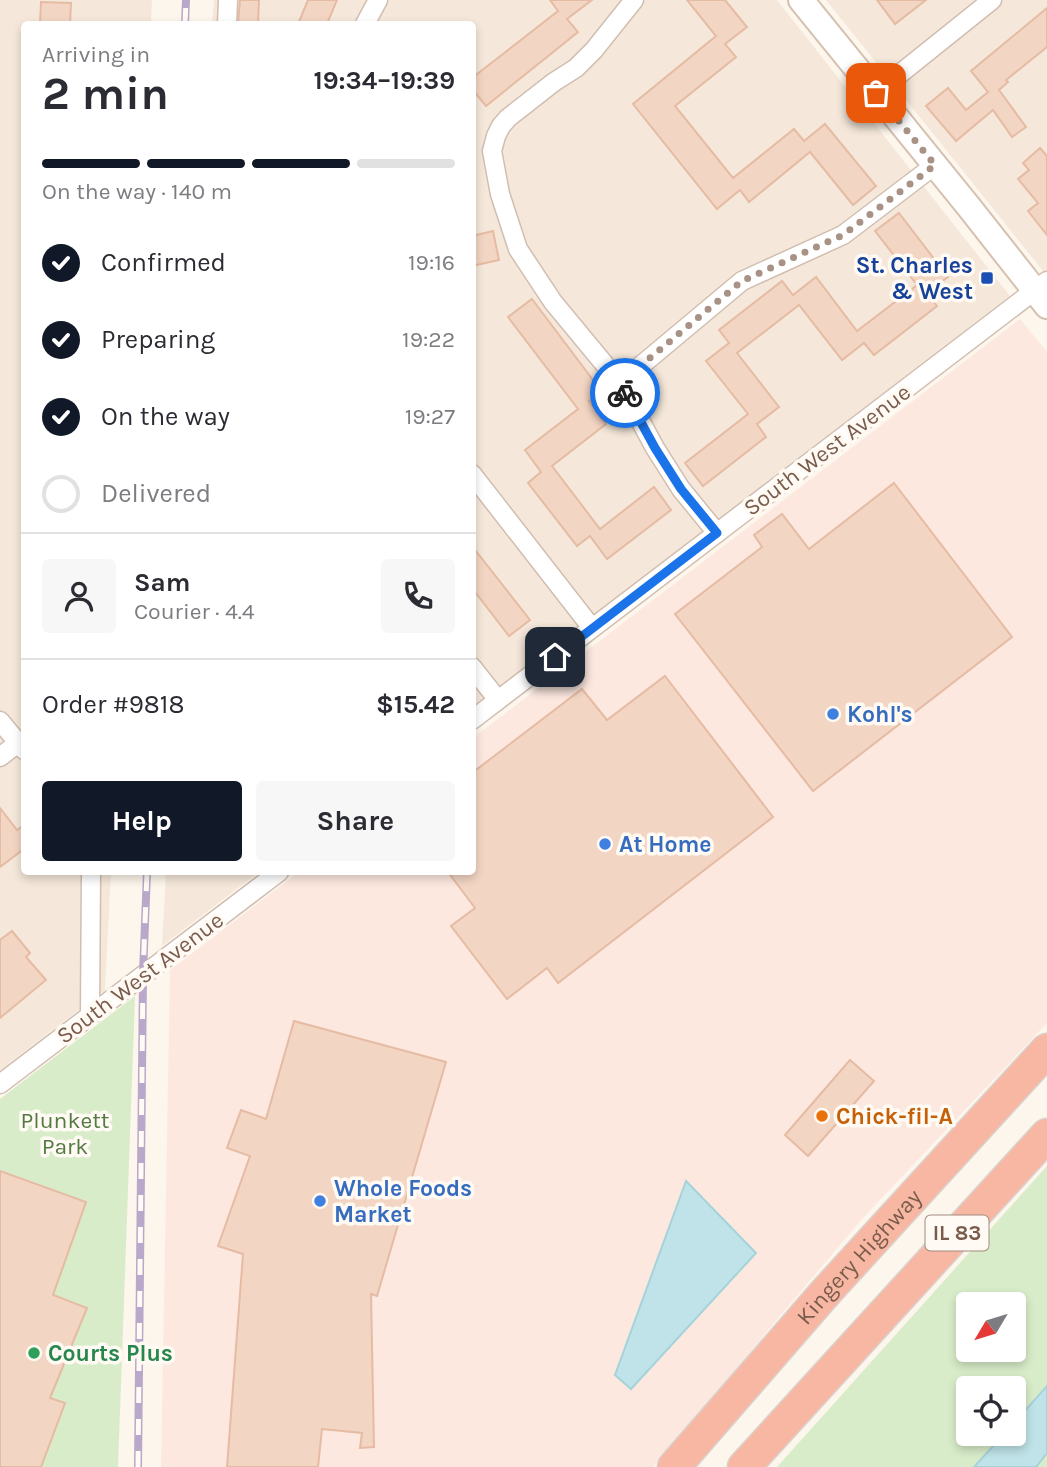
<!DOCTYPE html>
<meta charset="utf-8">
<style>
:root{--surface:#fff;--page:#f7f7f7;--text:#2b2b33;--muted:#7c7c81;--line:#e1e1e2;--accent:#111827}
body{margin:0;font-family:Karla,sans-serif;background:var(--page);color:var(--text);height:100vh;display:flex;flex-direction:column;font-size:26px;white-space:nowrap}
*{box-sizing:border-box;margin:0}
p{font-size:23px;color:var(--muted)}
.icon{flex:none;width:38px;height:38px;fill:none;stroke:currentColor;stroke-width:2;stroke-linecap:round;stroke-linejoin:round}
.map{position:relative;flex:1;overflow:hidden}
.side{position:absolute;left:21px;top:21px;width:455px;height:854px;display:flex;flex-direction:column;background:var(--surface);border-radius:7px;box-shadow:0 4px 10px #0003}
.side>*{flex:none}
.needle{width:46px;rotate:232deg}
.buttons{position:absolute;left:956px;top:1292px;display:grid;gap:14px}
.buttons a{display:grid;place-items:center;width:70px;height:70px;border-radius:7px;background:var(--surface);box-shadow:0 4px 10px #0003;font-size:35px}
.pin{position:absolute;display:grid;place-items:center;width:60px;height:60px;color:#fff;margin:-30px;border-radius:14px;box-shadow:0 4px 10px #0006}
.courier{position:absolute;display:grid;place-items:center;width:70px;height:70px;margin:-35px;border:5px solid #1a73e8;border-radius:50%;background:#fff;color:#222;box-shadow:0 2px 9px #0007}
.head em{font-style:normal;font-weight:700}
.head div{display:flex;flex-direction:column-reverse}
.head{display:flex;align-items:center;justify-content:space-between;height:119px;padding:0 21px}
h1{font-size:46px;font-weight:700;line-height:52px}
.bar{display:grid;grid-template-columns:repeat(4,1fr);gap:10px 7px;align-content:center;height:84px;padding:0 21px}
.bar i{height:9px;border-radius:5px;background:var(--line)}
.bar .current{background:var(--accent)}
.bar p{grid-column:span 4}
.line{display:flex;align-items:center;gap:18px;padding:0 21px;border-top:2px solid var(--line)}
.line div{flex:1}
.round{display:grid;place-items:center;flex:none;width:74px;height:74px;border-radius:7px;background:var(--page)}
ol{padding:0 21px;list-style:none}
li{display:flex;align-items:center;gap:21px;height:77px}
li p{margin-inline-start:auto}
li .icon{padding:7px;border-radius:50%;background:var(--accent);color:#fff;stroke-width:4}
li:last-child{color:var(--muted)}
li i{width:38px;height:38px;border:4px solid var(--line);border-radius:50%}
.primary-button{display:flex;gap:14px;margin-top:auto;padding:14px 21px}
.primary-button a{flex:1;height:80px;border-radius:7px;background:var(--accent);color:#fff;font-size:28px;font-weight:700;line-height:80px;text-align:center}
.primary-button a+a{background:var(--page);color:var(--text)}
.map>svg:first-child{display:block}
.residential{fill:#f5e8da}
.commercial{fill:#fde8e0}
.green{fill:#d8ecc9;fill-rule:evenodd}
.water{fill:#bfe3e8;stroke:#a5d3da;stroke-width:2}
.building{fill:#f3d5c3;stroke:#e6bba3;stroke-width:2}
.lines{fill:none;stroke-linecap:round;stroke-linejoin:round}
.street-casing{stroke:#d1beb0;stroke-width:21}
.secondary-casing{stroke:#d6c0b0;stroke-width:28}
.highway-casing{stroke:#dad1cd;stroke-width:35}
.street{stroke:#fff;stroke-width:18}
.secondary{stroke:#fff;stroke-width:24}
.highway{stroke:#f7b7a3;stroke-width:32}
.rail-casing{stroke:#b9a8c9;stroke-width:8}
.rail{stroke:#fffaf3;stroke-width:5;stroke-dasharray:16;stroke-linecap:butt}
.done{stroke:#a89285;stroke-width:7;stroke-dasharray:0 12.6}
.route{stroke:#1a73e8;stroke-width:9}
.transit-dot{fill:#1a4fb4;stroke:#fffaf3;stroke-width:2.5}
.shop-dot{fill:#3f7fe0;stroke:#fffaf3;stroke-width:2.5}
.food-dot{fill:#e8710a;stroke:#fffaf3;stroke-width:2.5}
.leisure-dot{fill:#2e9e5b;stroke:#fffaf3;stroke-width:2.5}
.labels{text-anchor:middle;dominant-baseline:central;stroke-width:7;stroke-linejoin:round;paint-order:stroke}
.shield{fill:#fffaf3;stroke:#a28b7f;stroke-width:2}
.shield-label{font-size:21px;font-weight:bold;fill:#7a5c4d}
.transit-label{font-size:23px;font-weight:bold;fill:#164399;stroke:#fffaf3;text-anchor:end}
.street-label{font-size:23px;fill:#7a5c4d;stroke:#fffaf3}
.shop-label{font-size:23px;font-weight:bold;fill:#366cbe;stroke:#fffaf3;text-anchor:start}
.food-label{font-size:23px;font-weight:bold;fill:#c56008;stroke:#fffaf3;text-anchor:start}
.park-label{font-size:23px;fill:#537a41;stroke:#fffaf3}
.leisure-label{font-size:23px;font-weight:bold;fill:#27864d;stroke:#fffaf3;text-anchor:start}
</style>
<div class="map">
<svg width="1047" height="1467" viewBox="0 0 1047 1467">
<rect width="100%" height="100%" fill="#fdf6ec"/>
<g class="residential">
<path d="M0 0H152L151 24H24V872H111L105 990 0 1070Z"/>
<path d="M214 0H777L1010 296 473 708 472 24H212Z"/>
<path d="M826 0H1047V276Z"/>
<path d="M166 872H259L162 946Z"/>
</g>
<path class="commercial" d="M1020 319 1047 352V1023L861 1220 653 1467H161L170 970 299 872H472L473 738Z"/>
<g class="green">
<path d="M135 996 118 1467H0V1099Z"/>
<path d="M1047 1166V1467H777ZM968 1304H1013V1349H968ZM968 1388H1013V1433H968Z"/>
</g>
<g class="water">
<path d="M686 1181 756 1253 631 1389 615 1375Z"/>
<path d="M1047 1386V1453L1036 1467H974L1005 1433H1013V1424Z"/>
</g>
<g class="building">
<path d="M240 0H259L258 24H238Z"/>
<path d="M308 0H337L327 24H298Z"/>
<path d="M550 0H592L567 19 578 32 486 106 472 89V78L558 11Z"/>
<path d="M687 0H725L747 27 725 44 736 57 675 106 733 178 794 129 804 141 825 124 876 186 853 205 810 152 749 202 740 190 717 209 633 104 716 36Z"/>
<path d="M877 0H926L895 24Z"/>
<path d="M41 2 71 3 70 24H40Z"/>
<path d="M1047 8V47L1006 80 1008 82 999 90 1026 127 1012 137 993 110 956 141 926 106 948 88 966 110 988 92 971 71Z"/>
<path d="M1040 148 1047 156V235L1028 211 1038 203 1018 179 1029 170 1023 163Z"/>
<path d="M899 213 948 277 927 293 937 306 874 355 864 343 842 360 799 305 737 353 779 407 757 424 766 437 703 486 685 463 748 414 706 361 729 343 719 330 782 281 793 295 816 277 857 331 917 285 875 231Z"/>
<path d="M493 231 499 260 472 266V236Z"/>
<path d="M532 299 602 392 589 401 606 424 552 466 600 529 654 487 671 510 607 559 590 536 577 546 528 483 541 472 525 450 578 409 508 317Z"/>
<path d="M894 483 1012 637 813 791 675 614 762 547 754 535 782 514 809 549Z"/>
<path d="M472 546 530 620 509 636 472 588Z"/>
<path d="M665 676 773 817 558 983 547 968 507 999 451 926 475 908 448 872H472V773L582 689 607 720Z"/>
<path d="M0 808 17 830 24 825V849L0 867Z"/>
<path d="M12 931 30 953 26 957 46 980 0 1018V940Z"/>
<path d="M294 1021 446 1062 377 1296 371 1294 374 1447 360 1448 362 1433 322 1429 318 1467H227L243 1254 218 1246 250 1156 227 1148 241 1110 266 1119Z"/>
<path d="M850 1060 874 1081 808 1156 785 1135Z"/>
<path d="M0 1171 86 1202 53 1295 87 1308 50 1398 65 1403 41 1467H0Z"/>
</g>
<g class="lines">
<g class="street-casing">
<g id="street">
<path d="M634 0 594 50 576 68 554 82 508 118 501 126 496 136 492 151 500 194 518 249 553 302 620 383 655 448 681 489 717 533"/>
<path d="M227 24 228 0"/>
<path d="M365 24 378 0"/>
<path d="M876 93 992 0"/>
<path d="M620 383 742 281 843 235 935 165"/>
<path d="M472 474 592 628"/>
<path d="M472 667 498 700"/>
<path d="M472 720 1047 281"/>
<path d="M0 721 24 750"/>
<path d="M0 757 18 743"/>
<path d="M90 1015 91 872"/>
<path d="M0 1084 279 872"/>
</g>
</g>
<g class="secondary-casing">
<path id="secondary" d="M801 0 969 207 1047 306"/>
</g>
<g class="highway-casing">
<g id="highway">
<path id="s1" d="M674 1467 825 1293 1047 1050"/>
<path d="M744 1467 1047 1135"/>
</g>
</g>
<use href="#street" class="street"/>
<use href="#secondary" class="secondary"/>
<use href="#highway" class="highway"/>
<g class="rail-casing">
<g id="rail">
<path d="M185 24 186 0"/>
<path d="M138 1467 143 974 147 872"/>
</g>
</g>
<use href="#rail" class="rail"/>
</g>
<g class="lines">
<path class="done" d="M625 393 620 383 742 281 843 235 935 165 876 93"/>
<path class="route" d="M555 657 717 533 681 489 655 448 625 393"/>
</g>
<rect class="transit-dot" x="980" y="271" width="14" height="14" rx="3.5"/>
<g class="shop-dot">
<circle cx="833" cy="714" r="7"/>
<circle cx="605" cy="844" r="7"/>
<circle cx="320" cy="1201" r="7"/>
</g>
<circle class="food-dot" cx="822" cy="1116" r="7"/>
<circle class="leisure-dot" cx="34" cy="1353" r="7"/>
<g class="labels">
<rect class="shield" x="925.5" y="1215.5" width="63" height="35" rx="5"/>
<g class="shield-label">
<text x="957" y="1233">IL 83</text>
</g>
<g class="transit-label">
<text x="973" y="265">St. Charles<tspan x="973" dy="26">&amp; West</tspan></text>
</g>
<g class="street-label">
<text transform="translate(827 450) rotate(-37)">South West Avenue</text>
<text transform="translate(140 978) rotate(-37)">South West Avenue</text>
<text stroke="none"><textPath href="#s1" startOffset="280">Kingery Highway</textPath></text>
</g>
<g class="shop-label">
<text x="847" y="714">Kohl's</text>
<text x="619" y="844">At Home</text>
<text x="334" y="1188">Whole Foods<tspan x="334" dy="26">Market</tspan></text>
</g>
<g class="food-label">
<text x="836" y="1116">Chick-fil-A</text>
</g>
<g class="park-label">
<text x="65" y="1120">Plunkett<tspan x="65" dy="26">Park</tspan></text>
</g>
<g class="leisure-label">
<text x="48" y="1353">Courts Plus</text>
</g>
</g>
</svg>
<div class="buttons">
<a><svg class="needle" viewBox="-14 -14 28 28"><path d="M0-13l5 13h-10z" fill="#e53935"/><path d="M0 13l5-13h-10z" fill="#7c7c81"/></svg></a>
<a><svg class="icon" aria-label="locate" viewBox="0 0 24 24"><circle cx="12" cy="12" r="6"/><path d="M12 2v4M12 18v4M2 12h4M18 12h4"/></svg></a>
</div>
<div class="pin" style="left:876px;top:93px;background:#ea580c"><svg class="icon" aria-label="bag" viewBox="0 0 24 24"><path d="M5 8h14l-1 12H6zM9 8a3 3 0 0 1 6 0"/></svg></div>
<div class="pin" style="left:555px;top:657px;background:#1f2937"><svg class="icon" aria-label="home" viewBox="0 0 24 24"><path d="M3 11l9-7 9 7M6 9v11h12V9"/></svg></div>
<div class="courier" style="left:625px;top:393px"><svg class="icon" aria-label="bike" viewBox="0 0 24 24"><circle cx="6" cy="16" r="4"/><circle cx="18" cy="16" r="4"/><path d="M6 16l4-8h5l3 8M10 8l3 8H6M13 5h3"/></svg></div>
<section class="side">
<div class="head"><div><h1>2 min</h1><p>Arriving in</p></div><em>19:34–19:39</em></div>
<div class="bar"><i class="current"></i><i class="current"></i><i class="current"></i><i></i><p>On the way · 140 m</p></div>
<ol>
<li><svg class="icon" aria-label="check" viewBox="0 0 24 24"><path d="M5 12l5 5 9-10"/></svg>Confirmed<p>19:16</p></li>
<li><svg class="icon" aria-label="check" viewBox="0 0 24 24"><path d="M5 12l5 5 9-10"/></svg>Preparing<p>19:22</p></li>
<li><svg class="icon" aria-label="check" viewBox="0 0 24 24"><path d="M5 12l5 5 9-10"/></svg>On the way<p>19:27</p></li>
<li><i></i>Delivered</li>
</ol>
<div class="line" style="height:126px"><a class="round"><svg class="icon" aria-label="person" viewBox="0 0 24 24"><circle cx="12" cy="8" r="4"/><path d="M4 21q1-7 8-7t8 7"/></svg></a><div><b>Sam</b><p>Courier · 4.4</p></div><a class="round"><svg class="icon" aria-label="phone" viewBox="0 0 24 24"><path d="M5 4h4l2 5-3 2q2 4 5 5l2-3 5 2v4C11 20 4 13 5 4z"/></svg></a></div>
<div class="line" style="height:91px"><div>Order #9818</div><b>$15.42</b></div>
<div class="primary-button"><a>Help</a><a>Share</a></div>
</section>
</div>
